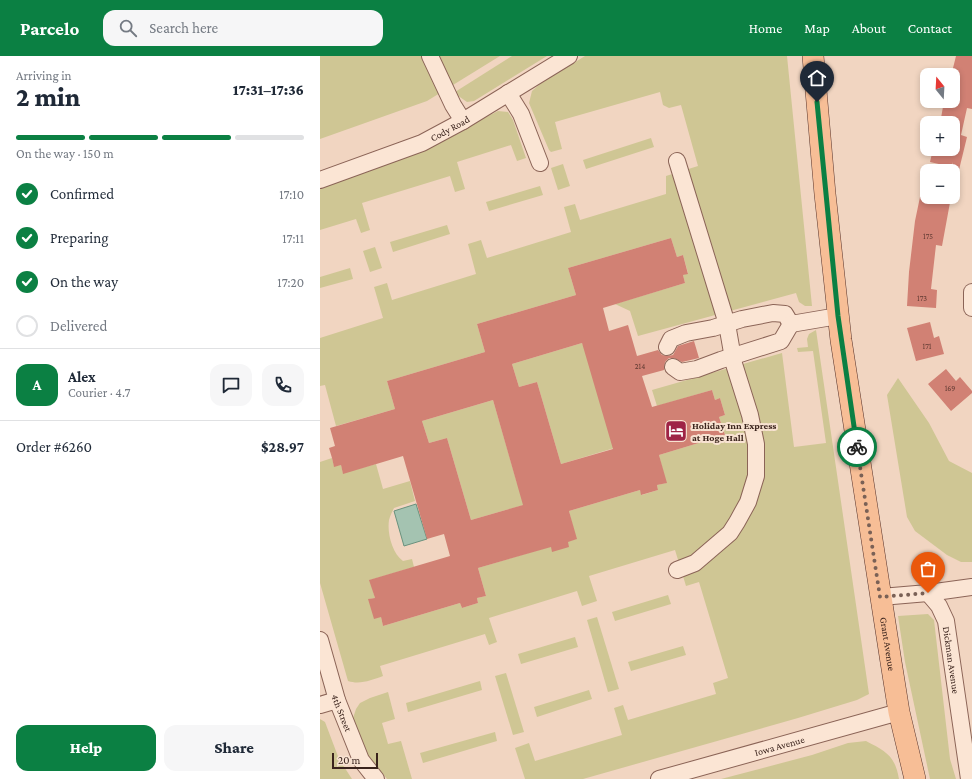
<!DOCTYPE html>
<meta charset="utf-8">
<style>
:root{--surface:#fff;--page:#f6f6f7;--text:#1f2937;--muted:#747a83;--line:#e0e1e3;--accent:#0b8043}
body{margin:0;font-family:"Crimson Pro",serif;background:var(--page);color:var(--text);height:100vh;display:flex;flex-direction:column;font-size:15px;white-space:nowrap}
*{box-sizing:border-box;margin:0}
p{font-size:13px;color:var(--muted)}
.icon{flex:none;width:22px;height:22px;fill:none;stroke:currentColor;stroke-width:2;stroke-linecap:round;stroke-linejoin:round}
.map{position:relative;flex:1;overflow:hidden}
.drawer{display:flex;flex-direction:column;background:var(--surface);width:320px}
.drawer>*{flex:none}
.needle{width:26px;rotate:342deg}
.tools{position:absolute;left:600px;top:12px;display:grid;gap:8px}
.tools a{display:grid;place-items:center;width:40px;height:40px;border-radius:8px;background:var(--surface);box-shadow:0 2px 6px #0003;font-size:20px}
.scale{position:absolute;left:12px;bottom:10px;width:46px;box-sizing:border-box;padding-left:4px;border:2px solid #3a231c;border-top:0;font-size:11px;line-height:14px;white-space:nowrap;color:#3a231c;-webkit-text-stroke:3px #f8e2d1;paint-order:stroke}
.pin{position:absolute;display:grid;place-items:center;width:34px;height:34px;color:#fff;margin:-41px -17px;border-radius:50% 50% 50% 0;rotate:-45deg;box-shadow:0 0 4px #0007}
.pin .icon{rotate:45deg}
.courier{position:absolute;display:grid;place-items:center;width:40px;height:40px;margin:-20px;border:3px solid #0b8043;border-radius:50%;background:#fff;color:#222;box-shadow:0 1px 5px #0007}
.head em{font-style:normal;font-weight:800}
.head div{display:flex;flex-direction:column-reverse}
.head{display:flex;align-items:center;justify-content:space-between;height:68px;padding:0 16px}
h1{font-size:26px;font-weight:800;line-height:30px}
.bar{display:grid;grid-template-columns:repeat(4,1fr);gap:6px 4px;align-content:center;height:48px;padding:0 16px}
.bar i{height:5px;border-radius:3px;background:var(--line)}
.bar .selected{background:var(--accent)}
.bar p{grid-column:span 4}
.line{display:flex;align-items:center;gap:10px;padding:0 16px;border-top:1px solid var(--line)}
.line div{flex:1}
.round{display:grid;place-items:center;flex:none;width:42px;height:42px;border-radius:12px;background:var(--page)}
ol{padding:0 16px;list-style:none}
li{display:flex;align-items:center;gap:12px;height:44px}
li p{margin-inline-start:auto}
li .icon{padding:4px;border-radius:50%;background:var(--accent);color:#fff;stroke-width:4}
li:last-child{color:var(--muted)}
li i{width:22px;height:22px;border:2px solid var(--line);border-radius:50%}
.cta{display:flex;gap:8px;margin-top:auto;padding:8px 16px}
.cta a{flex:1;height:46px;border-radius:12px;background:var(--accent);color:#fff;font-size:16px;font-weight:800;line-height:46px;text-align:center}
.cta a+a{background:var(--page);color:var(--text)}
header{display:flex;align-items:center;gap:24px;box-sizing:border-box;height:56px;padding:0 20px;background:var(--accent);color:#fff}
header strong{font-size:19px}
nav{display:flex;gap:22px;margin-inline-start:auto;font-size:14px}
.search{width:280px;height:36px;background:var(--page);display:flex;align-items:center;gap:10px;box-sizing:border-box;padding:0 14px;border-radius:12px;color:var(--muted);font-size:15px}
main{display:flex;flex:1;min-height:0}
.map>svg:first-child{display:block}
.green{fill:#cfc694}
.water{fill:#a4c3b1;stroke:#6a917d}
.building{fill:#d18174;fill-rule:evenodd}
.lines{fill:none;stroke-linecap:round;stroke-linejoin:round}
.minor-casing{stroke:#8b6457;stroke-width:18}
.major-casing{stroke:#59342c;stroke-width:22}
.minor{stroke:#fbe5d4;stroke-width:16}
.major{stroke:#f7be96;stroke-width:21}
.done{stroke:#7a6156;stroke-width:4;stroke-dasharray:0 7.2}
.route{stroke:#0b8043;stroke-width:5}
.labels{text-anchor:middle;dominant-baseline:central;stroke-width:4;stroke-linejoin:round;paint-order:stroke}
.number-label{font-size:8px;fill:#603a32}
.street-label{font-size:10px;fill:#3a231c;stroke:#f8e2d1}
.poi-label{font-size:10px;font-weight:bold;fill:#3a231c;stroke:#f8e2d1;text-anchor:start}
</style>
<header>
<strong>Parcelo</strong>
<div class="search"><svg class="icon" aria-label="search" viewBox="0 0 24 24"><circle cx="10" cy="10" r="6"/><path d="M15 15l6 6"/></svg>Search here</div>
<nav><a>Home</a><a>Map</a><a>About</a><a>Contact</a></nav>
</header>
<main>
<section class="drawer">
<div class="head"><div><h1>2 min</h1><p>Arriving in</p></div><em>17:31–17:36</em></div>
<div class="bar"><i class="selected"></i><i class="selected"></i><i class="selected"></i><i></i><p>On the way · 150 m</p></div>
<ol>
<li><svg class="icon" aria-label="check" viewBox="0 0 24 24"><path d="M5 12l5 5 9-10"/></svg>Confirmed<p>17:10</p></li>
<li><svg class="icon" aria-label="check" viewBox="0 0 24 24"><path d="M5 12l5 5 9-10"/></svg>Preparing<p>17:11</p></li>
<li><svg class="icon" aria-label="check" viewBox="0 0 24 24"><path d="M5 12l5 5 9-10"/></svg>On the way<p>17:20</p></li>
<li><i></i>Delivered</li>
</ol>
<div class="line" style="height:72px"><b class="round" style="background:var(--accent);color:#fff">A</b><div><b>Alex</b><p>Courier · 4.7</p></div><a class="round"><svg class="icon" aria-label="chat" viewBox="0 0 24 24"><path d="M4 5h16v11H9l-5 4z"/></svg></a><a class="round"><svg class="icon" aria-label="phone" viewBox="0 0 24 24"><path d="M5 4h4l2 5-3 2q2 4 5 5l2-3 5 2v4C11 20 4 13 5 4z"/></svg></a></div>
<div class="line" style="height:52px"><div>Order #6260</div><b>$28.97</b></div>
<div class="cta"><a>Help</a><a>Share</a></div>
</section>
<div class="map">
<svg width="652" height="723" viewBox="0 0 652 723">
<rect width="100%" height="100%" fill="#f1d5c1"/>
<g class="green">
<path d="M0 0H180L107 45 0 83Z"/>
<path d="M192 0H227L154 45 147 46 137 39 135 36Z"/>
<path d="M265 0H467L492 250H485L479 246 476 237 318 280 310 255 295 248 365 227 363 219 368 217 363 199 357 201 351 182 248 212 256 239 157 268 165 296 67 325 75 353 16 370 5 329 0 330V282L63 262 54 231 67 227 72 244 156 218 148 188 161 184 167 202 251 176 244 151 255 148 260 164 346 138V120L378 110 361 49 349 52 343 49 340 36 235 66 242 93 231 96 229 94 209 47 212 35 220 28Z"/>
<path d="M178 55 188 56 193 64 206 102 197 105 191 89 137 106 145 133 135 136 130 120 42 147 50 174 41 177 36 163 0 174V132C60 108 121 84 178 55Z"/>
<path d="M331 82 334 91 266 113 263 104Z"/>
<path d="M243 108 250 130 238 134 231 112Z"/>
<path d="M220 130 223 139 169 155 166 146Z"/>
<path d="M127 169 130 178 73 196 70 186Z"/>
<path d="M55 191 62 212 50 216 43 195Z"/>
<path d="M30 212 33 223 0 232V221Z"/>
<path d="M496 274 549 638 537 644 478 662 263 723H205L195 692 209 687 215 705 302 679 294 652 303 649 308 664 396 638 393 627 408 622 379 526 366 530 355 494 269 520 277 545 262 550 257 535 169 562 177 586 169 589 165 578 60 610 63 620C52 624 40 629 28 625L0 527V406L12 402 14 410 21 409 23 417 56 408 63 433 90 425 95 445 74 452C72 456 70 460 69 464 67 477 72 497 83 505L92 503 94 511 50 524 55 542 49 543 61 561 63 570 140 547 142 552 158 547 157 542 166 540 158 512 256 483 249 455 320 434 322 439 338 434 337 429 346 427 339 399 405 379 399 361 405 359 400 342 395 344 392 334 337 350 332 334 462 297 474 391 506 387 493 295 478 296 477 292 488 291 487 283 489 278Z"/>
<path d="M262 287 311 387 241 408 217 326 199 331 192 308Z"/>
<path d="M578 322 609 367 629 405 652 417V506H641L627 499 595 475 587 461 567 339Z"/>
<path d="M173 344 197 427 221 444 151 464 127 382 109 387 102 365Z"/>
<path d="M348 539 351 548 295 565 292 556Z"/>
<path d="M608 558 614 564 630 703 636 723H610L585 606 578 560Z"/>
<path d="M277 561 299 633 288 636 267 564Z"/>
<path d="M255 581 258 591 201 608 198 598Z"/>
<path d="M363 590 366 599 311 615 308 606Z"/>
<path d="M186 617 204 676 193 679 175 620Z"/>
<path d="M160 625 162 634 88 656 86 647Z"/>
<path d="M269 634 272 643 217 661 214 651Z"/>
<path d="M68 636 75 663 62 667 68 688 81 685 92 723H67L45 696 33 662 36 653 40 647 50 642Z"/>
<path d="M0 663 5 666 19 703 32 723H0Z"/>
<path d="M175 676 177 685 103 707 100 697Z"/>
<path d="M546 685C565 695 575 699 579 723H401L492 699 528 687Z"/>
</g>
<path class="water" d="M96 448 107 483 84 490 74 455Z"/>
<g class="building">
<path d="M636 0H652V53L647 52 641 79 647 81 638 118 633 117V106L632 111 610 106 613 93H633V64L621 62 624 45H633V12Z"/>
<path d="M600 141H631L622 190 616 189 611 233 617 234 616 252 587 250 589 216 595 165Z"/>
<path d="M351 182 357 201 363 199 368 218 363 219 365 227 283 252 289 275 308 269 317 300 338 294 342 299 348 300 353 299 358 290 374 285 379 302 362 306 354 302H349L345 306 344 314 322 320 332 351 392 334 395 344 400 342 405 359 399 361 405 379 339 399 347 427 337 429 338 434 321 439 320 434 249 455 257 483 248 486 249 491 232 496 231 491 158 512 166 540 157 542 158 547 142 552 140 547 63 570 61 561 54 563 48 543 55 542 49 524 130 500 124 478 107 483 83 400 23 418 21 409 14 411 12 402 9 392 15 390 10 372 75 353 67 325 165 296 157 268 256 239 248 212ZM262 287 293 393 241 408 217 326 199 331 192 308ZM173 344 203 449 151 464 127 382 109 387 102 365Z"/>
<path d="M610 266 614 282 619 280 624 298 596 305 587 272Z"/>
<path d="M626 313 636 325 640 321 652 335V337L631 355 608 328Z"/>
</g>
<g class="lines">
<g class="minor-casing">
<g id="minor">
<path d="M110 0 133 49 143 65"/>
<path d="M188 37 201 58 220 107"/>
<path d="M357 105 407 268 414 308 430 359 436 388V420L428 446 417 466 410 477 375 507 357 514"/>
<path id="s1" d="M0 124 102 87 143 65 249 0"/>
<path d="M652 236V252"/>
<path d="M347 291 351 283 366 277 393 272 422 263 453 257 465 258 471 268 518 260"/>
<path d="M353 311 360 316 377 313 401 304 461 285 471 268"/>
<path id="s2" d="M608 537 619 550 626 565 649 723"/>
<path d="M561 541 608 537 652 531"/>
<path id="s3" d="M0 584 17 644 41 704 56 723"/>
<path d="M0 649 17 644"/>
<path id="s4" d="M339 723 579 656"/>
</g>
</g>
<g class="major-casing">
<g id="major">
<path id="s5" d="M493 0 505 138 521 284 571 606 579 656 595 723"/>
</g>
</g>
<use href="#minor" class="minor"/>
<use href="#major" class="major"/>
</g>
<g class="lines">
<path class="done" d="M537 391 560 541 608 537"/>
<path class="route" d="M497 46 518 260 537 391"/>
</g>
<defs>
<g id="hotel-square" transform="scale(1.15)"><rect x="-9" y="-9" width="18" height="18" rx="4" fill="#9e2346" stroke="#f8e2d1"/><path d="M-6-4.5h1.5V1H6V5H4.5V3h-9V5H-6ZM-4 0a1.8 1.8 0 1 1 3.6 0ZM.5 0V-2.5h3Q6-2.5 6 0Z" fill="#fff"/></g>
</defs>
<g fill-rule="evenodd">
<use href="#hotel-square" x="356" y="375"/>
</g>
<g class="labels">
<g class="number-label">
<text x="608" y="180">175</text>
<text x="602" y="242">173</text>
<text x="607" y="290">171</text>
<text x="320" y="310">214</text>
<text x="630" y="332">169</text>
</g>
<g class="street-label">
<text stroke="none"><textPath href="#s1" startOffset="140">Cody Road</textPath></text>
<text stroke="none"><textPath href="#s5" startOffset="593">Grant Avenue</textPath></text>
<text stroke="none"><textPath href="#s2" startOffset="73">Dickman Avenue</textPath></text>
<text stroke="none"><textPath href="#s3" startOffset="76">4th Street</textPath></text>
<text stroke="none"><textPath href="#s4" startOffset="125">Iowa Avenue</textPath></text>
</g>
<g class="poi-label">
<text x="372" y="369">Holiday Inn Express<tspan x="372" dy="12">at Hoge Hall</tspan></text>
</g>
</g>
</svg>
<div class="tools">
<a><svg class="needle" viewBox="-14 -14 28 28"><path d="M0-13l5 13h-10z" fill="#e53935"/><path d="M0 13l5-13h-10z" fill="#747a83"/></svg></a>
<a>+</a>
<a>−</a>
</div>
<div class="scale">20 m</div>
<div class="pin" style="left:608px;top:537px;background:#ea580c"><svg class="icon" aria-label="bag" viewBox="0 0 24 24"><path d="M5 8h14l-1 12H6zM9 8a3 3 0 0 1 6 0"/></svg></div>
<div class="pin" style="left:497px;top:46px;background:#1f2937"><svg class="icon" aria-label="home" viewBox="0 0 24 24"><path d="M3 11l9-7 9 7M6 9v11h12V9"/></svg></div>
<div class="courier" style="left:537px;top:391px"><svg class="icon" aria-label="bike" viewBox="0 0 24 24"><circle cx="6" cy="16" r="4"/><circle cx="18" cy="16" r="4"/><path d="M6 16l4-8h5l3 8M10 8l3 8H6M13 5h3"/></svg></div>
</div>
</main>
